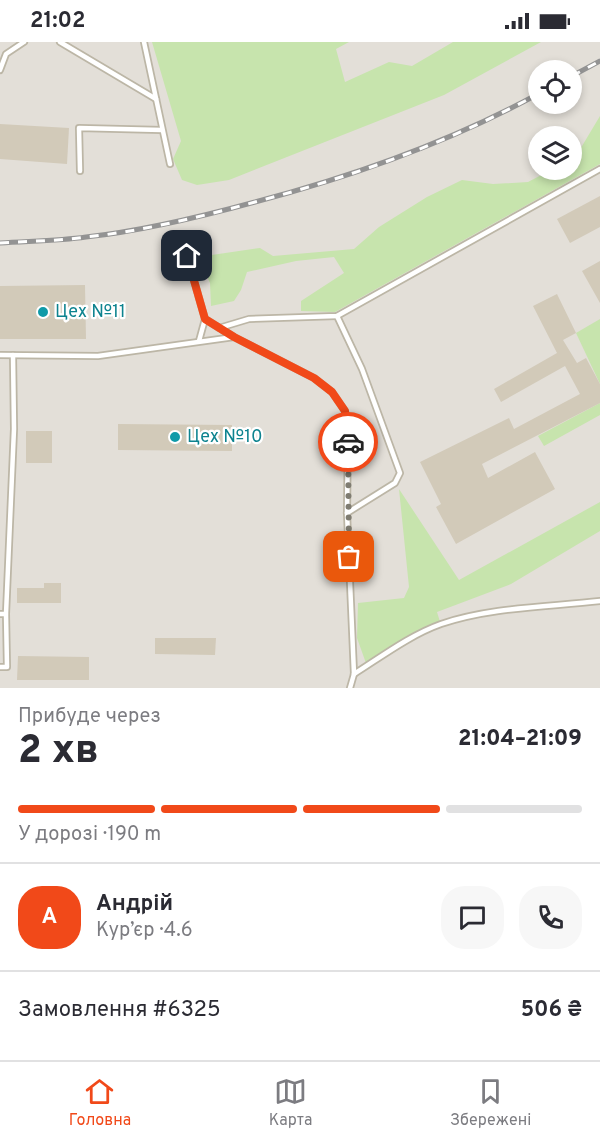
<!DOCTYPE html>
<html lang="uk">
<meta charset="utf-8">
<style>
:root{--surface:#fff;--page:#f7f7f7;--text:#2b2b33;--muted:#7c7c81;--line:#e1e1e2;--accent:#f14919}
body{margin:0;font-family:Overpass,sans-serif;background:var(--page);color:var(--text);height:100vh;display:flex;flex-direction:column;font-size:22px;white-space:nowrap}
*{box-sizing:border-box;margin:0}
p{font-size:20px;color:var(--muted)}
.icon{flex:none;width:33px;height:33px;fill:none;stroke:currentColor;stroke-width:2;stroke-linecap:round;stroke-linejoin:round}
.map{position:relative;height:646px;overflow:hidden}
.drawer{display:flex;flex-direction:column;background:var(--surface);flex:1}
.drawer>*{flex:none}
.tools{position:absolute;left:528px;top:18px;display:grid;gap:12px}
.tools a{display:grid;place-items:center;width:54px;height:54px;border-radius:50%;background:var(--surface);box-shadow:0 3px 9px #0003;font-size:30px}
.pin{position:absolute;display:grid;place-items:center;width:51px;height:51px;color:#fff;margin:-26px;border-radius:12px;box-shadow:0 3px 9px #0006}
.courier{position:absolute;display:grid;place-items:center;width:60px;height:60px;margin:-30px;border:4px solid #f14919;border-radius:50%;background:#fff;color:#222;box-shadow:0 2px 8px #0007}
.headline em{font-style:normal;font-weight:800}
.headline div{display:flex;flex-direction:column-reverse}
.headline{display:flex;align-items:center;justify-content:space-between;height:102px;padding:0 18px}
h1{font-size:39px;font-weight:800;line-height:45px}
.bar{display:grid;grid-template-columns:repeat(4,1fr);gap:9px 6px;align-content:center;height:72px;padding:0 18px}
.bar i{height:8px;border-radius:4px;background:var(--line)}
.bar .selected{background:var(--accent)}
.bar p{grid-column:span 4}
.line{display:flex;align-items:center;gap:15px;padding:0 18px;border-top:2px solid var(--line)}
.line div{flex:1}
.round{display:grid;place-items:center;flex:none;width:63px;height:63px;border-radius:24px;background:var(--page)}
.status{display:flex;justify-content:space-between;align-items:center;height:42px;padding:0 30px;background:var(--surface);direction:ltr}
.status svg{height:16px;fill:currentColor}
.tabs{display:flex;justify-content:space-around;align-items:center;height:84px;border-top:2px solid var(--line);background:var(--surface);font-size:16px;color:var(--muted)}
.tabs a{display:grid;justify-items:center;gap:3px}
.tabs .selected{color:var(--accent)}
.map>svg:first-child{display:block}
.industrial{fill:#e3dfd8;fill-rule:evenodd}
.green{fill:#c7e4ad}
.building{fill:#d2cab9}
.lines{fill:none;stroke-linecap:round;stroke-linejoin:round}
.service-casing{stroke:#bcb6a6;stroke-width:8}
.service{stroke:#fff;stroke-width:4.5}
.rail-casing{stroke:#939393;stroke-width:5}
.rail{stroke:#fff;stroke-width:3;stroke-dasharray:9;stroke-linecap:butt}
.done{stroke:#7f7c71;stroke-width:6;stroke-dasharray:0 10.8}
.route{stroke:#f14919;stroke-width:8}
.culture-dot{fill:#0f9aa8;stroke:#fff;stroke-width:2}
.labels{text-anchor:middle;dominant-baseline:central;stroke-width:4.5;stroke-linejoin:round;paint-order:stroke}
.culture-label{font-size:18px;fill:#0d838f;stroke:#fff;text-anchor:start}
</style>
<div class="status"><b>21:02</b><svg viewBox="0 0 49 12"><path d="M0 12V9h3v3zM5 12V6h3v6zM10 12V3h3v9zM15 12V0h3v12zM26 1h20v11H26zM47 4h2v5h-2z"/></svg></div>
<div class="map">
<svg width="600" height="646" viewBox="0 0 600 646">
<rect width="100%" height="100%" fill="#f1eee3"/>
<path class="industrial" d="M0 0H600V646H0ZM538 28H572V62H538ZM538 94H572V128H538Z"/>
<g class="green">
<path d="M152 0H349L336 7 345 40 389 20 412 24 453 0H541L444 53 229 138 197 143 182 138 173 117 181 99Z"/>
<path d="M600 74V122L335 270 301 269V259L344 231 334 215 296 219 247 230 241 248 234 259 211 264 210 241 198 215 260 206 273 214 354 207 379 185 427 155 462 138 493 142 528 140 551 128H572V116L576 114Z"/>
<path d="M600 277V342L576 291Z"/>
<path d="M600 361V373L544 404 538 394Z"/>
<path d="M399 447 459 538 600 460V489L511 542 437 570 441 583 405 600 367 624 357 596 358 561 404 556 409 545Z"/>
</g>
<g class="building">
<path d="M0 82 69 86 67 122 0 117Z"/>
<path d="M600 154V185L570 201 557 177Z"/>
<path d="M600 219V261L582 229Z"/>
<path d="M85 243 86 297H0V244Z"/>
<path d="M557 252 576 291 563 298 577 321 586 316 600 342V361L482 422 488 436 535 410 555 447 456 502 436 465 441 462 420 420 509 376 514 387 580 352 565 324 501 360 494 347 557 311 533 264Z"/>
<path d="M118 382 232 383V409L118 408Z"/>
<rect x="26" y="389" width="26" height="32"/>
<path d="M44 541H61V561H17V546H44Z"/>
<path d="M155 596H216L215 613 155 612Z"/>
<path d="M18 614 89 615V638H17Z"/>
</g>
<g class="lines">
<g class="service-casing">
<g id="service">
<path d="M60 0 156 57"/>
<path d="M144 0 170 122"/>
<path d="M0 28 6 12 24 0"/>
<path d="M80 129 79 86 162 88"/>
<path d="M187 214 205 277 234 295"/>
<path d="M337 274 362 327 400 431 395 441 347 471"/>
<path d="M219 286 249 277 337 274 600 127"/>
<path d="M199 299 205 277"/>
<path d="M0 313 98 314 234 295 314 336 332 350 345 369 348 391 347 471 354 632 350 646"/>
<path d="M0 572H6L14 387 13 313"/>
<path d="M0 625H7L6 572"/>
<path d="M354 632C381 615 410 593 441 582 491 565 548 565 600 559"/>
</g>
</g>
<use href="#service" class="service"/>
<g class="rail-casing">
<g id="rail">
<path d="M572 34 600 19"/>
<path d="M0 201C29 199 58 199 86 195 143 189 200 175 255 160 354 134 448 101 538 52"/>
</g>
</g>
<use href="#rail" class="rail"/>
</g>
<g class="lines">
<path class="done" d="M348 400 349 515"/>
<path class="route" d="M187 214 205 277 234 295 314 336 332 350 345 369 348 400"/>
</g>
<g class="culture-dot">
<circle cx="43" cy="270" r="6"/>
<circle cx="175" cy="395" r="6"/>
</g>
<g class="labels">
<g class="culture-label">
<text x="55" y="270">Цех №11</text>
<text x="187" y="395">Цех №10</text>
</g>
</g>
</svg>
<div class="tools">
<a><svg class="icon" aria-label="locate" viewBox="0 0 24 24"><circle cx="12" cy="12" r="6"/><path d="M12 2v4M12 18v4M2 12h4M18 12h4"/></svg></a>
<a><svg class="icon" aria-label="layers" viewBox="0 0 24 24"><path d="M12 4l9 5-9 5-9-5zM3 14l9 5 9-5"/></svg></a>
</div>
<div class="pin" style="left:349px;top:515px;background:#ea580c"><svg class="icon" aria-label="bag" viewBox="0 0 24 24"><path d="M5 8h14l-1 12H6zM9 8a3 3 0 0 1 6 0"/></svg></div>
<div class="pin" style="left:187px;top:214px;background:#1f2937"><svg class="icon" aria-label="home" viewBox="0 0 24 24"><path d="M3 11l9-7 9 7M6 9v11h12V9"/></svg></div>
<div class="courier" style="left:348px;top:400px"><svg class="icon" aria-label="car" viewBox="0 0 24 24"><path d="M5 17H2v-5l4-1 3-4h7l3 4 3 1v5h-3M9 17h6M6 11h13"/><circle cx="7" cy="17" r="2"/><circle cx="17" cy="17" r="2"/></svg></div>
</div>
<section class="drawer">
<div class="headline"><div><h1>2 хв</h1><p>Прибуде через</p></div><em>21:04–21:09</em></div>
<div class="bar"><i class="selected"></i><i class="selected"></i><i class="selected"></i><i></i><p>У дорозі · 190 m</p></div>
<div class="line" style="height:108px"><b class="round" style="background:var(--accent);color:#fff">А</b><div><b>Андрій</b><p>Кур’єр · 4.6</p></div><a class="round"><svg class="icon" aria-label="chat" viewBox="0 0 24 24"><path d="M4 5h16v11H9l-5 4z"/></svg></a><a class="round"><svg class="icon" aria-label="phone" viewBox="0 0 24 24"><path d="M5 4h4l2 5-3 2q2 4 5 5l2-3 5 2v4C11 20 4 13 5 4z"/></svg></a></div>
<div class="line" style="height:78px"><div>Замовлення #6325</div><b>506 ₴</b></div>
</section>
<nav class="tabs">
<a class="selected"><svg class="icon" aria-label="home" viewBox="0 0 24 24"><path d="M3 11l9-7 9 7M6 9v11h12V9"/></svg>Головна</a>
<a><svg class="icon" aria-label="map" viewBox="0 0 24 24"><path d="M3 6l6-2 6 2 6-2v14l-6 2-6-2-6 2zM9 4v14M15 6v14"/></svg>Карта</a>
<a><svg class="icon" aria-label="saved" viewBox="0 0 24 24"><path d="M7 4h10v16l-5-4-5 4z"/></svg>Збережені</a>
</nav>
